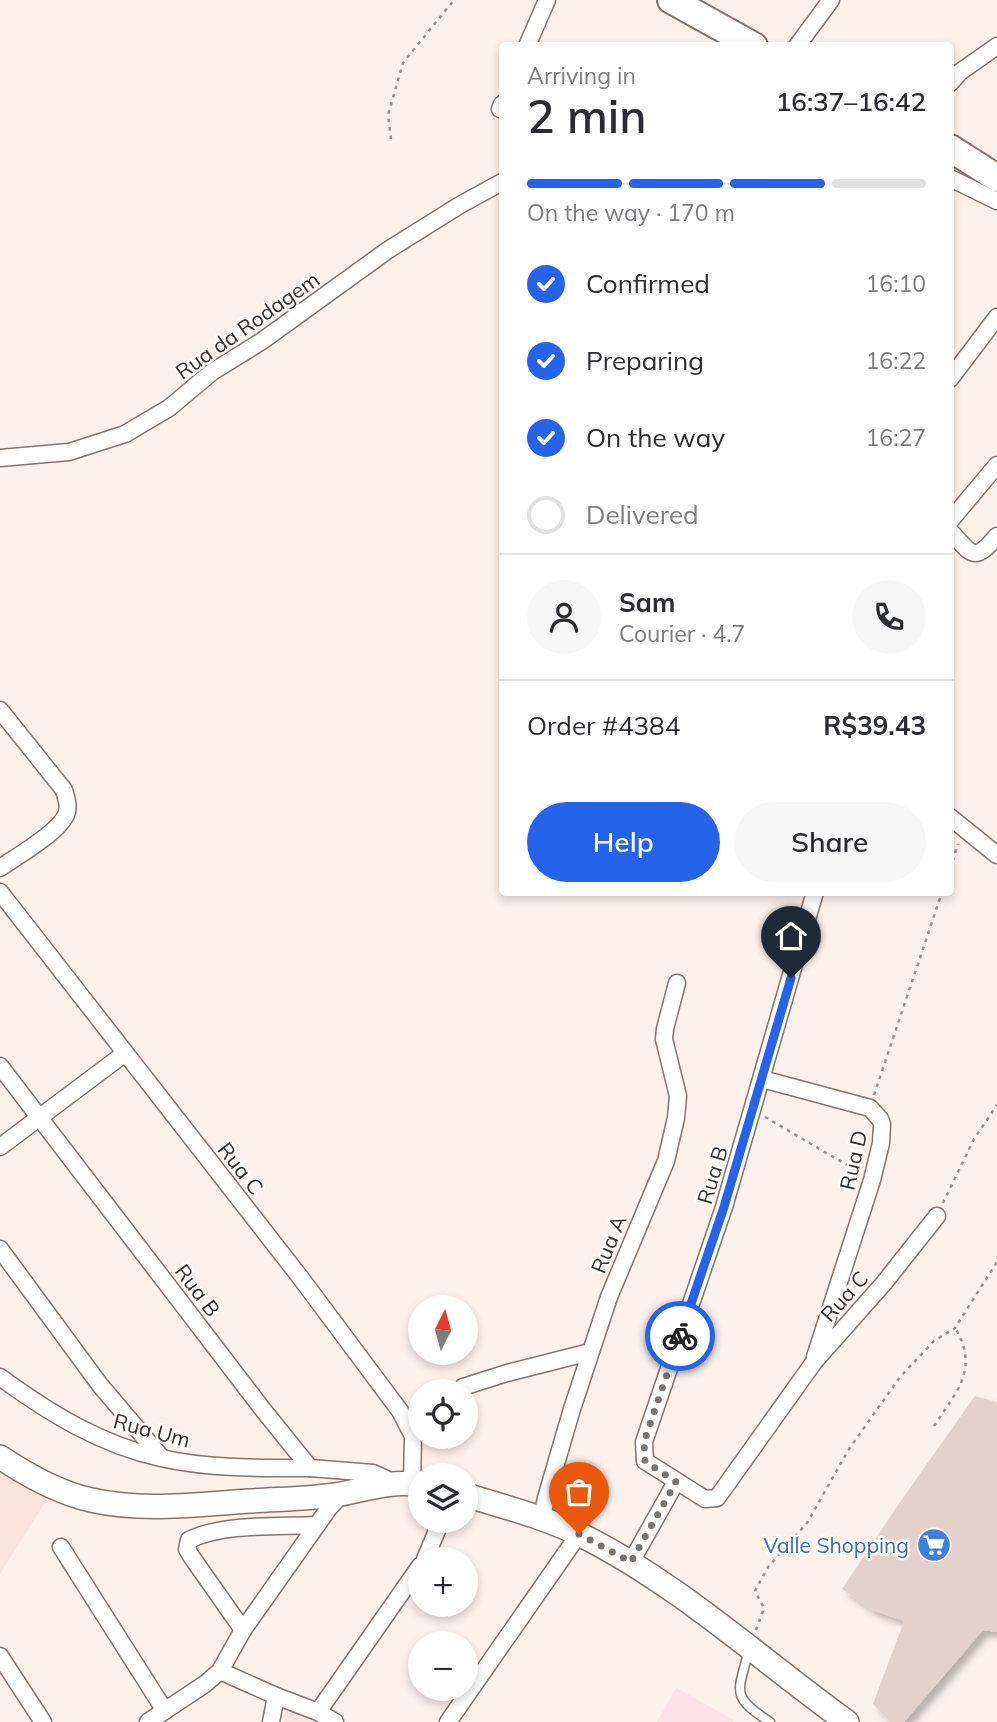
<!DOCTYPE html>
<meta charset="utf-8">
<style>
:root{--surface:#fff;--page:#f7f7f7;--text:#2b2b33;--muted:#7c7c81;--line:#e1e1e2;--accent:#2563eb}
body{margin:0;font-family:Mulish,sans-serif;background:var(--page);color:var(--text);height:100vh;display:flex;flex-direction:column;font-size:26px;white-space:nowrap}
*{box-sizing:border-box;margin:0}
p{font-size:23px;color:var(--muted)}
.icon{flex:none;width:38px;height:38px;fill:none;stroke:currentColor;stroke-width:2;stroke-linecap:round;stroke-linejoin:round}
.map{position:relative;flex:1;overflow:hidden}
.side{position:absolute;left:499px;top:42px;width:455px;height:854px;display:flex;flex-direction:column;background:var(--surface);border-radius:7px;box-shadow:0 4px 10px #0003}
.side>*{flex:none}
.needle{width:46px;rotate:6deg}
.buttons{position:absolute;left:408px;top:1295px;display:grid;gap:14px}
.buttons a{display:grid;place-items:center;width:70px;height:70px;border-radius:50%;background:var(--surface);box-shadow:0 4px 10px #0003;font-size:35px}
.pin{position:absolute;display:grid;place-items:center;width:60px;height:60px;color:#fff;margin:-72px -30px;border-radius:50% 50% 50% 0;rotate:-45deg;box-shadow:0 0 7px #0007}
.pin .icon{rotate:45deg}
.courier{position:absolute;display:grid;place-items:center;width:70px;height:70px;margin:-35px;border:5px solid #2563eb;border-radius:50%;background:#fff;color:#222;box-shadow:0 2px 9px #0007}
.headline em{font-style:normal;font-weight:600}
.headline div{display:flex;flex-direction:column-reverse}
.headline{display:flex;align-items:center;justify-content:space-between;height:119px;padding:0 28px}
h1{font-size:46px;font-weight:600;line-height:52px}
.bar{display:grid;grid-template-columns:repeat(4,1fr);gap:10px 7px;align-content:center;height:84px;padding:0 28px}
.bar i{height:9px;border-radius:5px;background:var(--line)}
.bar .active{background:var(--accent)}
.bar p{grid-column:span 4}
.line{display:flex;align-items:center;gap:18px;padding:0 28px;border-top:2px solid var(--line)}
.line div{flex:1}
.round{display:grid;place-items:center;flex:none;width:74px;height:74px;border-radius:37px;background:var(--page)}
ol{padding:0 28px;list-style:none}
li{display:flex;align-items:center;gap:21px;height:77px}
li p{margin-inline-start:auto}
li .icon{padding:7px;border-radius:50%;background:var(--accent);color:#fff;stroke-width:4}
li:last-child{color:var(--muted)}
li i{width:38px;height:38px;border:4px solid var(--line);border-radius:50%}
.button{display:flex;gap:14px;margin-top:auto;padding:14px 28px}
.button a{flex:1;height:80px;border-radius:42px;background:var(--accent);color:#fff;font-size:28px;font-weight:600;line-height:80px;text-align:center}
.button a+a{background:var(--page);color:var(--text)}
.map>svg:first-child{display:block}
.built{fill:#fae4db}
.industrial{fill:#fce2e9}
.building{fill:#e4d1c9;filter:url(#shadow)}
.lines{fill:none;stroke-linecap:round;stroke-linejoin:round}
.lane-casing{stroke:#85746d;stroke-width:11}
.street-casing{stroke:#85746d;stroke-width:19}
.secondary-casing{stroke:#85746d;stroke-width:26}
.primary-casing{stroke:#85746d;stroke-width:30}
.path{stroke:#998f8b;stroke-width:2.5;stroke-dasharray:3.5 5;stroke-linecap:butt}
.lane{stroke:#fff;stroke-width:8}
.street{stroke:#fff;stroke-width:16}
.secondary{stroke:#fff;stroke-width:23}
.primary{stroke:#fff;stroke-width:26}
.done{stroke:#7c736f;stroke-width:7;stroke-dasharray:0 12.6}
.route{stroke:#2563eb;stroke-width:9}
.labels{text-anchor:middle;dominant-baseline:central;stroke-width:5;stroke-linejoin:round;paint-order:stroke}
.street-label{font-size:21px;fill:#372f2c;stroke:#fff}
.shop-label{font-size:21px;fill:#366cbe;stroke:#fff;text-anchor:end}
</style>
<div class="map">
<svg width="997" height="1722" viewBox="0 0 997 1722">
<defs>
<filter id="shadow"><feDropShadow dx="6" dy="6" stdDeviation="3.5" flood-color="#0004"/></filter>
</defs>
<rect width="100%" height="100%" fill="#fdf1ec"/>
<g class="built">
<path d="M0 1463 49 1496 0 1574Z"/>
<path d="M287 1704 317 1722H283Z"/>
</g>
<path class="industrial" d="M676 1688 734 1720 733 1722H657Z"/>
<path class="building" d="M975 1396 997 1402V1632L983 1630 904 1722H890L873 1704 904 1621 872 1610 842 1589 900 1502Z"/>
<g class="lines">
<g class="lane-casing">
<path id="lane" d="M749 1650C738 1693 730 1696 770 1722"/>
</g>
<g class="street-casing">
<g id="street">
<path d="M527 46 547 0"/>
<path d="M797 46 831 0"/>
<path d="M950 83 960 72 997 46"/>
<path d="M500 109 502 104"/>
<path d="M950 178 997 201"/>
<path d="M950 379 997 317"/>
<path d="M0 458 69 452 125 434 169 408 212 372 262 341 388 250 460 205 502 182"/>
<path d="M950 521 997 465"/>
<path d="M950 531C972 554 973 564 997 536"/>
<path d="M0 710 64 790C66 797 69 804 67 812 62 831 17 856 0 868"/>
<path d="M950 817 997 855"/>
<path d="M0 892 300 1277 400 1411 413 1436 412 1483"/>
<path d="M815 892 724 1207 644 1442 645 1461 705 1499 717 1498 814 1362 884 1283 937 1216"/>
<path d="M0 1066 264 1411 310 1468 373 1473 397 1484"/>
<path d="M762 1079 870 1108 880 1119 882 1124 881 1143 872 1180 815 1357"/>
<path d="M0 1147 124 1054"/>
<path d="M0 1249 100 1385 161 1457"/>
<path d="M0 1377C49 1413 101 1445 161 1458 209 1469 261 1468 310 1468"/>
<path d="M463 1387 507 1373 590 1352"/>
<path d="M542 1518 546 1498 572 1409 609 1297 666 1161 676 1118 678 1096 664 1039 665 1029 677 983"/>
<path d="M61 1547 165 1711"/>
<path d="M425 1559 441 1521"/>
<path d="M631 1562 676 1482"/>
<path d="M243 1630 191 1556 187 1549 189 1540C224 1523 278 1527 317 1525"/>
<path d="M0 1656 43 1722"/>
<path d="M220 1671 276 1696 271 1722"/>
<path d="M276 1696 318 1712 335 1722"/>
<path d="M318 1712 420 1566"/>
<path d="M148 1722 205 1684 220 1671 243 1630 329 1508 342 1494"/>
<path d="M448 1722 579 1534"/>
</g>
</g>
<g class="secondary-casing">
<g id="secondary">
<path d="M0 1457C27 1475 59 1493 91 1500 143 1512 198 1504 251 1501 280 1499 312 1499 341 1494 367 1489 393 1480 420 1485"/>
<path d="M466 1495C504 1507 545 1517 581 1535 677 1583 760 1659 847 1722"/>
</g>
</g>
<g class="primary-casing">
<g id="primary">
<path d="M671 0 754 46"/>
<path d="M950 148 997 178"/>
</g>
</g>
<g class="path">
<path d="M391 139 388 115 403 63 454 0"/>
<path d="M950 869 958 844"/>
<path d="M874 1095 942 892"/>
<path d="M765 1117 859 1172"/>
<path d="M943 1203 974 1139 997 1105"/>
<path d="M934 1426C956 1392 980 1369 955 1328"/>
<path d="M756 1630 764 1608 755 1591 768 1567 807 1523 849 1449 900 1377 934 1341 955 1328 997 1262"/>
</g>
<use href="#lane" class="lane"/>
<use href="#street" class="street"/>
<use href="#secondary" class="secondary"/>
<use href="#primary" class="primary"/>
</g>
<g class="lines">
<path class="done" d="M579 1534 631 1562 676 1482 645 1461 644 1442 680 1336"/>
<path class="route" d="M680 1336 724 1207 791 978"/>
</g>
<defs>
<g id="supermarket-disc" transform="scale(1.75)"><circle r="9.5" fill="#3f7fe0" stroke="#fff"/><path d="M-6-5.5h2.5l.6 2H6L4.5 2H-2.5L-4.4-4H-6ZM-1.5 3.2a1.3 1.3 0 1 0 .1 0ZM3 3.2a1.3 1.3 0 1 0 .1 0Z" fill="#fff"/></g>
</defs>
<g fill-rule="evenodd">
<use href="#supermarket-disc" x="934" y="1545"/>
</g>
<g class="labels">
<g class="street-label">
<text transform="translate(247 325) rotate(-35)">Rua da Rodagem</text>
<text transform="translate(853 1160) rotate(-77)">Rua D</text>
<text transform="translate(241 1168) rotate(52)">Rua C</text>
<text transform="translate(712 1175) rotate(-73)">Rua B</text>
<text transform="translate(608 1244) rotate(-68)">Rua A</text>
<text transform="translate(198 1290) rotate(53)">Rua B</text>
<text transform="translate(844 1296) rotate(-48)">Rua C</text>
<text transform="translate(152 1430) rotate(15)">Rua Um</text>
</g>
<g class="shop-label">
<text x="909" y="1545">Valle Shopping</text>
</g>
</g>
</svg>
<div class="buttons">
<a><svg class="needle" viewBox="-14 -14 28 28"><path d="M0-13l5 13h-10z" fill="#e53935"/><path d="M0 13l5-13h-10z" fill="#7c7c81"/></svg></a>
<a><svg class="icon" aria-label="locate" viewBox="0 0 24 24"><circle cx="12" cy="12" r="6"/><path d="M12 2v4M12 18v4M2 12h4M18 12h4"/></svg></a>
<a><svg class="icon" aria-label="layers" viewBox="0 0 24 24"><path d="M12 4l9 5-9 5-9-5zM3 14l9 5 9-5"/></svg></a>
<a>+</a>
<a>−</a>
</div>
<div class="pin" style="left:579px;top:1534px;background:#ea580c"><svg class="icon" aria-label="bag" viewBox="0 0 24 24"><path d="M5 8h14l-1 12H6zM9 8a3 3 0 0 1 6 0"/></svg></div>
<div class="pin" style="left:791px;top:978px;background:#1f2937"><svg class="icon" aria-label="home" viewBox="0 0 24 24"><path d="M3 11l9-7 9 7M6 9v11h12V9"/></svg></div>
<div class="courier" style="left:680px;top:1336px"><svg class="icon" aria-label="bike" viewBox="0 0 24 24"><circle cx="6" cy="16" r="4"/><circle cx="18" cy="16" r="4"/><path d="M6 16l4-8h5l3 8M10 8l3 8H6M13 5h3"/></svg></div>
<section class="side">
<div class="headline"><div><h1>2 min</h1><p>Arriving in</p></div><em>16:37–16:42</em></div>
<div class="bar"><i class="active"></i><i class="active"></i><i class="active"></i><i></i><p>On the way · 170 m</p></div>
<ol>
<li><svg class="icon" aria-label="check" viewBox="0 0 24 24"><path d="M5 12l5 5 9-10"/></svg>Confirmed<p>16:10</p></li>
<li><svg class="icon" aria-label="check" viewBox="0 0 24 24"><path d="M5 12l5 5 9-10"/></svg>Preparing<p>16:22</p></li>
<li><svg class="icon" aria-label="check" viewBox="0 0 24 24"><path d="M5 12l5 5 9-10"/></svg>On the way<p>16:27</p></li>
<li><i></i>Delivered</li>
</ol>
<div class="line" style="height:126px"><a class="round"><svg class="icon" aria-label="person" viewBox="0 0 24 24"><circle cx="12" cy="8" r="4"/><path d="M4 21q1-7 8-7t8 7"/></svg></a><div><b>Sam</b><p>Courier · 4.7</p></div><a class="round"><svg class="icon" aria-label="phone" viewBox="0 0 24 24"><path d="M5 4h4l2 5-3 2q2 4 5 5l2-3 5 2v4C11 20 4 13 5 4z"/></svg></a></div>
<div class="line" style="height:91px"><div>Order #4384</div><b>R$39.43</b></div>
<div class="button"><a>Help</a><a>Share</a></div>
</section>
</div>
